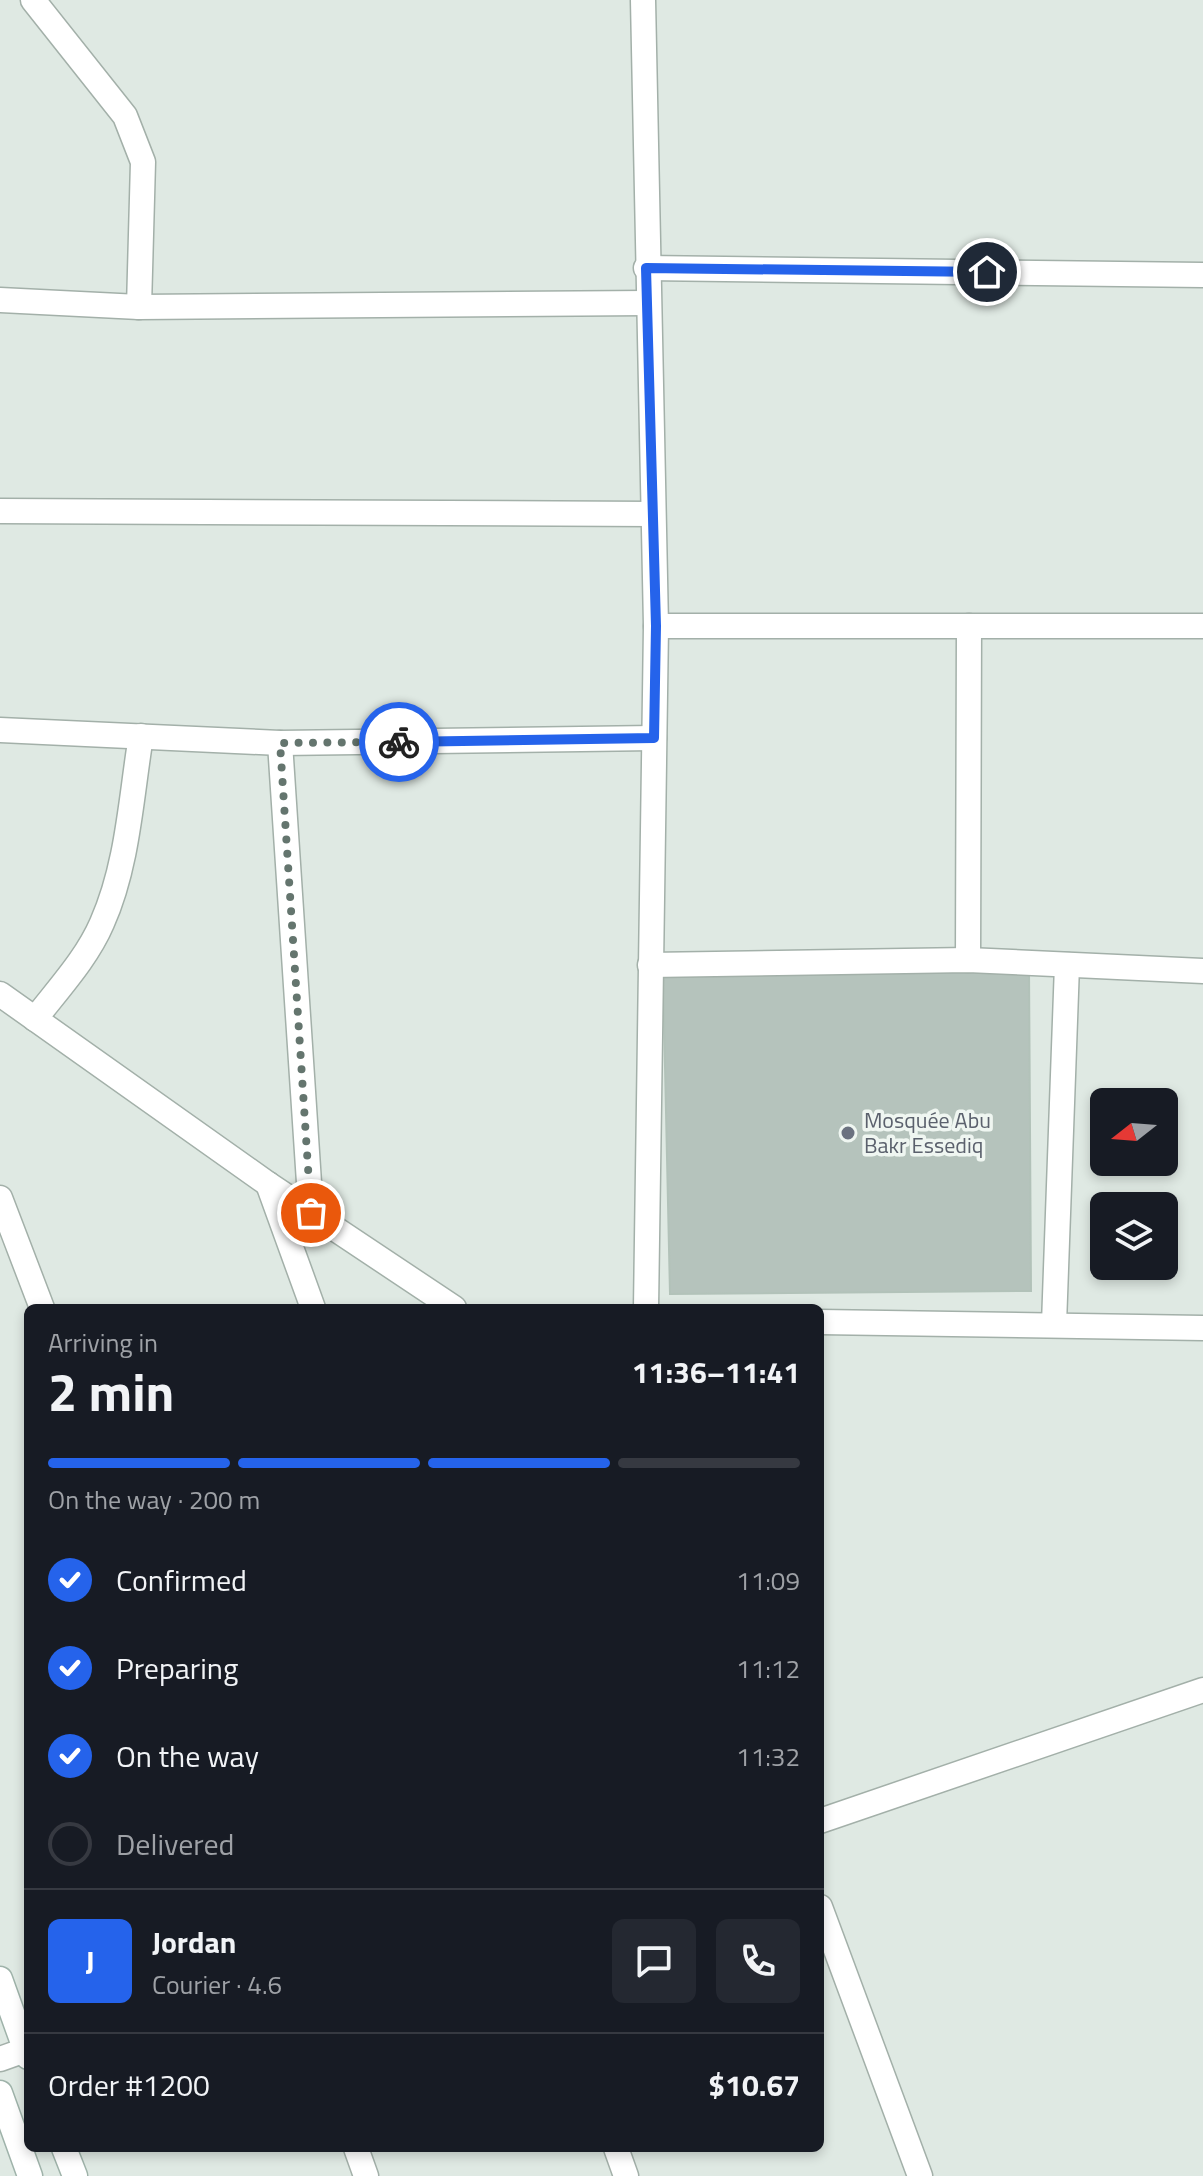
<!DOCTYPE html>
<meta charset="utf-8">
<style>
:root{--surface:#171b24;--page:#242831;--text:#f1f3f6;--muted:#9ea1a6;--line:#363941;--accent:#2563eb}
body{margin:0;font-family:"Titillium Web",sans-serif;background:var(--page);color:var(--text);height:100vh;display:flex;flex-direction:column;font-size:30px;white-space:nowrap}
*{box-sizing:border-box;margin:0}
p{font-size:26px;color:var(--muted)}
.icon{flex:none;width:44px;height:44px;fill:none;stroke:currentColor;stroke-width:2;stroke-linecap:round;stroke-linejoin:round}
.map{position:relative;flex:1;overflow:hidden}
.side{position:absolute;left:24px;top:1304px;width:800px;height:848px;display:flex;flex-direction:column;background:var(--surface);border-radius:12px;box-shadow:0 4px 12px #0003}
.side>*{flex:none}
.needle{width:52px;rotate:253deg}
.fabs{position:absolute;left:1090px;top:1088px;display:grid;gap:16px}
.fabs a{display:grid;place-items:center;width:88px;height:88px;border-radius:12px;background:var(--surface);box-shadow:0 4px 12px #0003;font-size:40px}
.pin{position:absolute;display:grid;place-items:center;width:68px;height:68px;color:#fff;margin:-34px;border:4px solid #fff;border-radius:50%;box-shadow:0 2px 8px #0007}
.courier{position:absolute;display:grid;place-items:center;width:80px;height:80px;margin:-40px;border:6px solid #2563eb;border-radius:50%;background:#fff;color:#222;box-shadow:0 2px 10px #0007}
.overview em{font-style:normal;font-weight:700}
.overview div{display:flex;flex-direction:column-reverse}
.overview{display:flex;align-items:center;justify-content:space-between;height:136px;padding:0 24px}
h1{font-size:52px;font-weight:700;line-height:60px}
.bar{display:grid;grid-template-columns:repeat(4,1fr);gap:12px 8px;align-content:center;height:96px;padding:0 24px}
.bar i{height:10px;border-radius:6px;background:var(--line)}
.bar .on{background:var(--accent)}
.bar p{grid-column:span 4}
.line{display:flex;align-items:center;gap:20px;padding:0 24px;border-top:2px solid var(--line)}
.line div{flex:1}
.round{display:grid;place-items:center;flex:none;width:84px;height:84px;border-radius:12px;background:var(--page)}
ol{padding:0 24px;list-style:none}
li{display:flex;align-items:center;gap:24px;height:88px}
li p{margin-inline-start:auto}
li .icon{padding:8px;border-radius:50%;background:var(--accent);color:#fff;stroke-width:4}
li:last-child{color:var(--muted)}
li i{width:44px;height:44px;border:4px solid var(--line);border-radius:50%}
.map>svg:first-child{display:block}
.building{fill:#b5c3bc;stroke:#b2c2b9;stroke-width:2}
.lines{fill:none;stroke-linecap:round;stroke-linejoin:round}
.minor-casing{stroke:#a3b0a9;stroke-width:27}
.secondary-casing{stroke:#9fb3aa;stroke-width:27}
.minor{stroke:#fff;stroke-width:24}
.secondary{stroke:#fff;stroke-width:24}
.done{stroke:#64756e;stroke-width:8;stroke-dasharray:0 14.4}
.route{stroke:#2563eb;stroke-width:10}
.worship-dot{fill:#6b7280;stroke:#eff6f1;stroke-width:3}
.labels{text-anchor:middle;dominant-baseline:central;stroke-width:7;stroke-linejoin:round;paint-order:stroke}
.worship-label{font-size:22px;fill:#5b616d;stroke:#eff6f1;text-anchor:start}
</style>
<div class="map">
<svg width="1203" height="2176" viewBox="0 0 1203 2176">
<rect width="100%" height="100%" fill="#dfe9e3"/>
<path class="building" d="M1029 968 1031 1291 670 1294 663 975Z"/>
<g class="lines">
<g class="minor-casing">
<g id="minor">
<path d="M33 0 125 116 143 162 139 307"/>
<path d="M643 0 656 626 646 1308"/>
<path d="M646 268 1203 275"/>
<path d="M0 300 139 307 648 303"/>
<path d="M0 511 653 514"/>
<path d="M656 626H1203"/>
<path d="M0 730 280 743 654 738"/>
<path d="M280 743 311 1213"/>
<path d="M968 960 969 626"/>
<path d="M650 965 968 960 1203 971"/>
<path d="M0 994 268 1184 454 1308"/>
<path d="M35 1019C59 988 87 958 102 923 128 865 131 797 141 736"/>
<path d="M268 1184 313 1308"/>
<path d="M0 1198 42 1308"/>
<path d="M820 1322 1203 1328"/>
<path d="M1054 1324 1067 965"/>
<path d="M820 1821 1203 1690"/>
<path d="M820 1907 920 2176"/>
<path d="M0 2059 28 2049"/>
<path d="M356 2148 366 2176"/>
<path d="M616 2148 626 2176"/>
</g>
</g>
<g class="secondary-casing">
<g id="secondary">
<path d="M0 1979 28 2057"/>
<path d="M0 2093 30 2176"/>
<path d="M64 2148 75 2176"/>
</g>
</g>
<use href="#minor" class="minor"/>
<use href="#secondary" class="secondary"/>
</g>
<g class="lines">
<path class="done" d="M311 1213 280 743 399 742"/>
<path class="route" d="M399 742 654 738 656 626 646 268 987 272"/>
</g>
<circle class="worship-dot" cx="848" cy="1133" r="8"/>
<g class="labels">
<g class="worship-label">
<text x="864" y="1120">Mosquée Abu<tspan x="864" dy="25">Bakr Essediq</tspan></text>
</g>
</g>
</svg>
<div class="fabs">
<a><svg class="needle" viewBox="-14 -14 28 28"><path d="M0-13l5 13h-10z" fill="#e53935"/><path d="M0 13l5-13h-10z" fill="#9ea1a6"/></svg></a>
<a><svg class="icon" aria-label="layers" viewBox="0 0 24 24"><path d="M12 4l9 5-9 5-9-5zM3 14l9 5 9-5"/></svg></a>
</div>
<div class="pin" style="left:311px;top:1213px;background:#ea580c"><svg class="icon" aria-label="bag" viewBox="0 0 24 24"><path d="M5 8h14l-1 12H6zM9 8a3 3 0 0 1 6 0"/></svg></div>
<div class="pin" style="left:987px;top:272px;background:#1f2937"><svg class="icon" aria-label="home" viewBox="0 0 24 24"><path d="M3 11l9-7 9 7M6 9v11h12V9"/></svg></div>
<div class="courier" style="left:399px;top:742px"><svg class="icon" aria-label="bike" viewBox="0 0 24 24"><circle cx="6" cy="16" r="4"/><circle cx="18" cy="16" r="4"/><path d="M6 16l4-8h5l3 8M10 8l3 8H6M13 5h3"/></svg></div>
<section class="side">
<div class="overview"><div><h1>2 min</h1><p>Arriving in</p></div><em>11:36–11:41</em></div>
<div class="bar"><i class="on"></i><i class="on"></i><i class="on"></i><i></i><p>On the way · 200 m</p></div>
<ol>
<li><svg class="icon" aria-label="check" viewBox="0 0 24 24"><path d="M5 12l5 5 9-10"/></svg>Confirmed<p>11:09</p></li>
<li><svg class="icon" aria-label="check" viewBox="0 0 24 24"><path d="M5 12l5 5 9-10"/></svg>Preparing<p>11:12</p></li>
<li><svg class="icon" aria-label="check" viewBox="0 0 24 24"><path d="M5 12l5 5 9-10"/></svg>On the way<p>11:32</p></li>
<li><i></i>Delivered</li>
</ol>
<div class="line" style="height:144px"><b class="round" style="background:var(--accent);color:#fff">J</b><div><b>Jordan</b><p>Courier · 4.6</p></div><a class="round"><svg class="icon" aria-label="chat" viewBox="0 0 24 24"><path d="M4 5h16v11H9l-5 4z"/></svg></a><a class="round"><svg class="icon" aria-label="phone" viewBox="0 0 24 24"><path d="M5 4h4l2 5-3 2q2 4 5 5l2-3 5 2v4C11 20 4 13 5 4z"/></svg></a></div>
<div class="line" style="height:104px"><div>Order #1200</div><b>$10.67</b></div>
</section>
</div>
